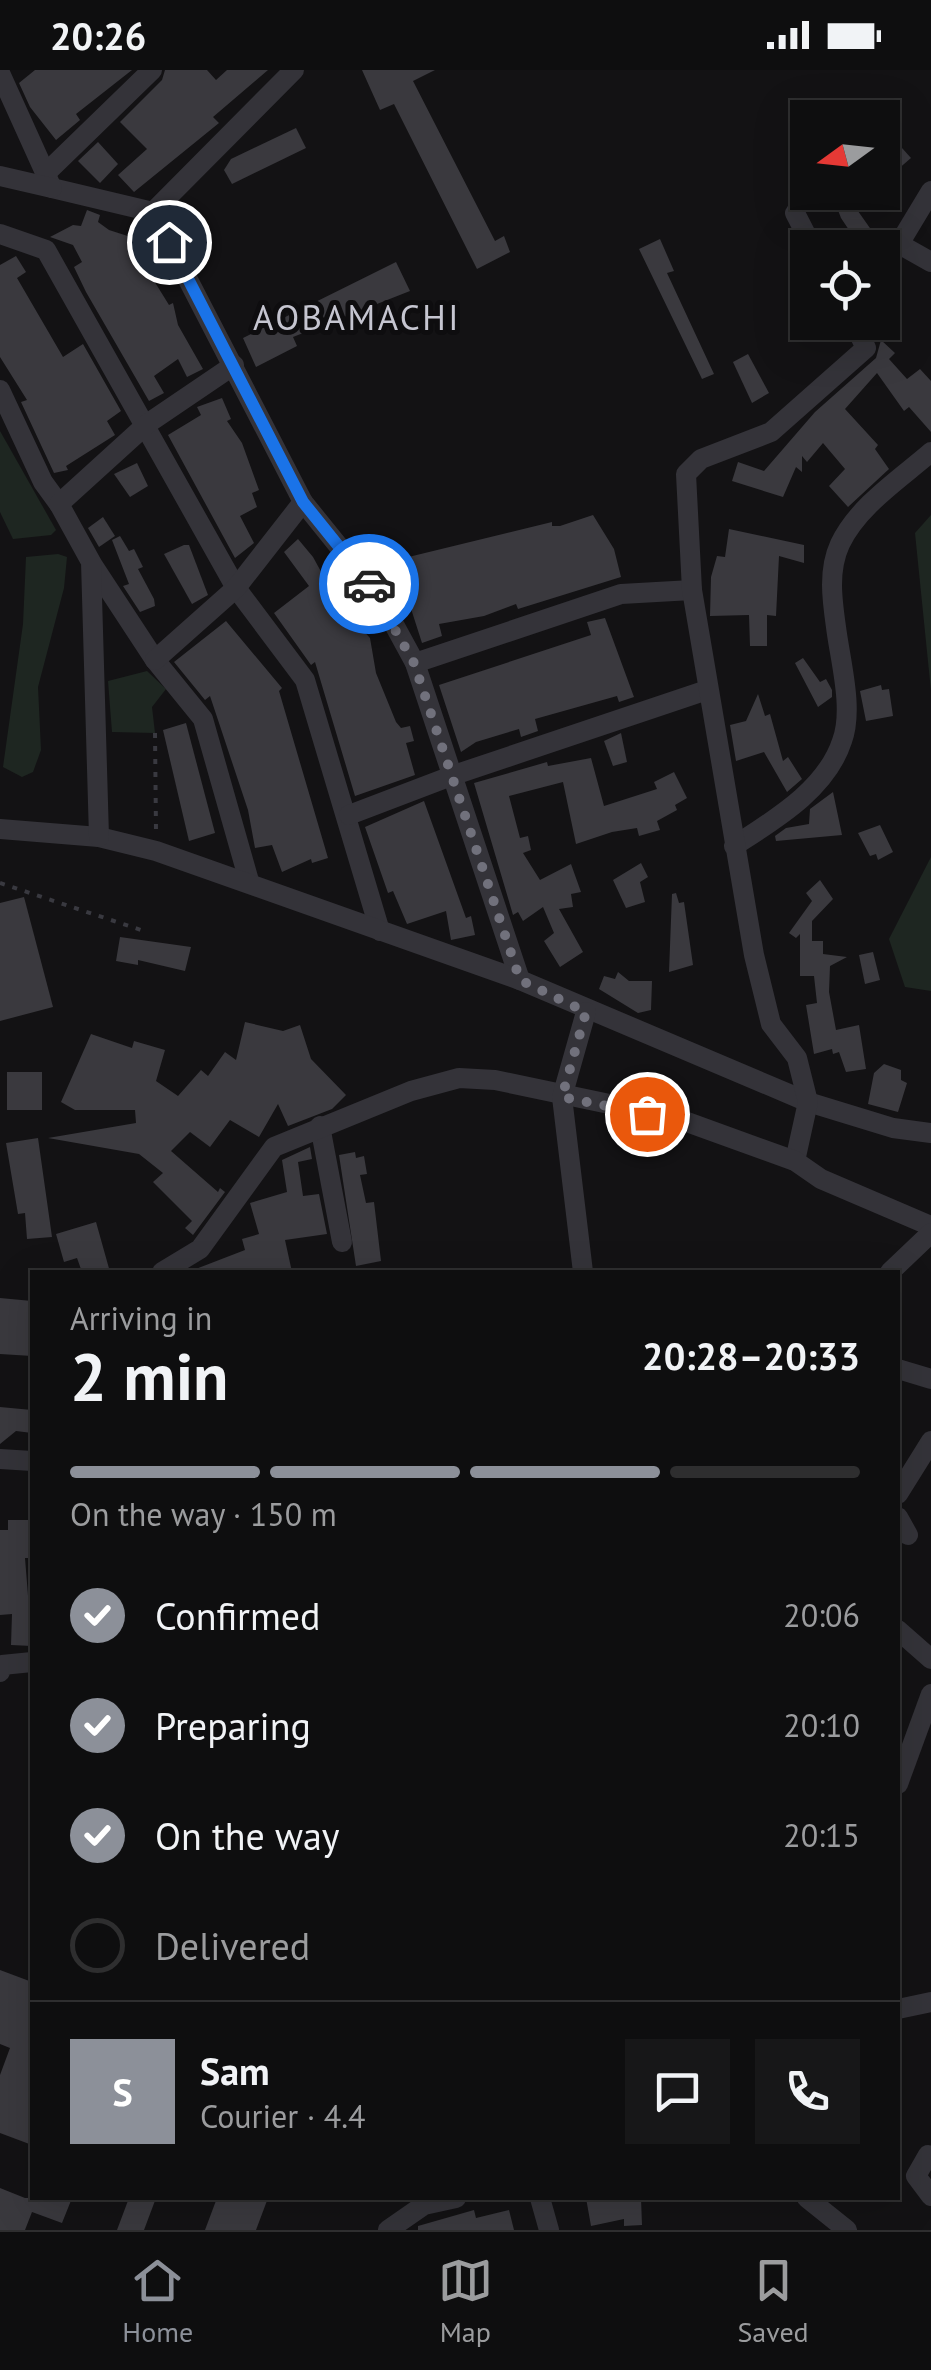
<!DOCTYPE html>
<meta charset="utf-8">
<style>
:root{--surface:#0e0e0f;--page:#171718;--text:#f1f3f6;--muted:#9b9c9e;--line:#2e2e2f;--accent:#8c9099}
body{margin:0;font-family:"PT Sans",sans-serif;background:var(--page);color:var(--text);height:100vh;display:flex;flex-direction:column;font-size:38px;white-space:nowrap}
*{box-sizing:border-box;margin:0}
p{font-size:32px;color:var(--muted)}
.icon{flex:none;width:55px;height:55px;fill:none;stroke:currentColor;stroke-width:2;stroke-linecap:round;stroke-linejoin:round}
.map{position:relative;flex:1;overflow:hidden}
.panel{position:absolute;left:30px;top:1200px;width:870px;height:930px;display:flex;flex-direction:column;background:var(--surface);border-radius:0px;box-shadow:0 10px 40px #0002,0 0 0 2px var(--line)}
.panel>*{flex:none}
.needle{width:65px;rotate:255deg}
.buttons{position:absolute;left:790px;top:30px;display:grid;gap:20px}
.buttons a{display:grid;place-items:center;width:110px;height:110px;border-radius:0px;background:var(--surface);box-shadow:0 10px 40px #0002,0 0 0 2px var(--line);font-size:50px}
.pin{position:absolute;display:grid;place-items:center;width:85px;height:85px;color:#fff;margin:-42px;border:5px solid #fff;border-radius:50%;box-shadow:0 2px 10px #0007}
.courier{position:absolute;display:grid;place-items:center;width:100px;height:100px;margin:-50px;border:8px solid #1a73e8;border-radius:50%;background:#fff;color:#222;box-shadow:0 2px 12px #0007}
.overview em{font-style:normal;font-weight:800}
.overview div{display:flex;flex-direction:column-reverse}
.overview{display:flex;align-items:center;justify-content:space-between;height:170px;padding:0 40px}
h1{font-size:65px;font-weight:800;line-height:75px}
.bar{display:grid;grid-template-columns:repeat(4,1fr);gap:15px 10px;align-content:center;height:120px;padding:0 40px}
.bar i{height:12px;border-radius:8px;background:var(--line)}
.bar .current{background:var(--accent)}
.bar p{grid-column:span 4}
.line{display:flex;align-items:center;gap:25px;padding:0 40px;border-top:2px solid var(--line)}
.line div{flex:1}
.round{display:grid;place-items:center;flex:none;width:105px;height:105px;border-radius:0px;background:var(--page)}
ol{padding:0 40px;list-style:none}
li{display:flex;align-items:center;gap:30px;height:110px}
li p{margin-inline-start:auto}
li .icon{padding:10px;border-radius:50%;background:var(--accent);color:#fff;stroke-width:4}
li:last-child{color:var(--muted)}
li i{width:55px;height:55px;border:5px solid var(--line);border-radius:50%}
.status{display:flex;justify-content:space-between;align-items:center;height:70px;padding:0 50px;background:var(--surface);direction:ltr}
.status svg{height:28px;fill:currentColor}
.menu{display:flex;justify-content:space-around;align-items:center;height:140px;border-top:2px solid var(--line);background:var(--surface);font-size:28px;color:var(--muted)}
.menu a{display:grid;justify-items:center;gap:5px}
.menu .current{color:var(--accent)}
.map>svg:first-child{display:block}
.green{fill:#1e2621}
.building{fill:#3a393e}
.lines{fill:none;stroke-linecap:round;stroke-linejoin:round}
.path{stroke:#393940;stroke-width:4;stroke-dasharray:5 8;stroke-linecap:butt}
.minor{stroke:#343339;stroke-width:20}
.done{stroke:#71717c;stroke-width:10;stroke-dasharray:0 18}
.route{stroke:#1a73e8;stroke-width:12}
.labels{text-anchor:middle;dominant-baseline:central;stroke-width:10;stroke-linejoin:round;paint-order:stroke}
.quarter-label{font-size:35px;letter-spacing:2.5px;fill:#c5c5d0;stroke:#0e0d0f}
</style>
<div class="status"><b>20:26</b><svg viewBox="0 0 49 12"><path d="M0 12V9h3v3zM5 12V6h3v6zM10 12V3h3v9zM15 12V0h3v12zM26 1h20v11H26zM47 4h2v5h-2z"/></svg></div>
<div class="map">
<svg width="931" height="2160" viewBox="0 0 931 2160">
<rect width="100%" height="100%" fill="#131214"/>
<g class="green">
<path d="M0 361 56 460 51 465 13 469 0 442Z"/>
<path d="M931 445V621L915 463Z"/>
<path d="M58 484 67 487 64 518 38 617 41 680 33 702 22 707 3 697 23 554 26 487Z"/>
<path d="M147 601 166 619 152 637 155 663 112 662 108 611Z"/>
<path d="M931 787V921L905 917 889 869Z"/>
</g>
<g class="building">
<path d="M35 0H132L76 44 80 50 56 70 30 37 19 13Z"/>
<path d="M165 0H207L216 10 227 0H268L213 47 219 53 134 122 118 105 147 79 120 52 162 10Z"/>
<path d="M362 0H435L413 11 495 171 504 166 510 182 477 199 394 34 380 40Z"/>
<path d="M296 58 306 78 232 114 224 100 231 89Z"/>
<path d="M893 68 911 88 882 113V76Z"/>
<path d="M98 72 118 94 100 113 78 91Z"/>
<path d="M831 122H878L853 134 884 178H861L841 148Z"/>
<path d="M87 140 100 145 98 152 109 160 137 169 150 189 143 193 169 235 173 233 178 255 203 299 187 307 178 289 154 306 164 323 149 331 86 222 74 197 82 192 73 175 50 167 73 155 81 156Z"/>
<path d="M660 169 674 201 667 203 714 304 702 309 639 179Z"/>
<path d="M16 186 26 202 17 208 63 287 83 274 121 341 107 351 115 365 66 396 68 400 54 403 21 332 27 330 0 287V195Z"/>
<path d="M396 192 410 221 293 267 297 276 256 297 243 268Z"/>
<path d="M881 270 895 283 889 289 907 309 920 299 931 311V362L909 337 904 341 877 303 845 339 878 375 875 379 889 399 848 437 829 416 845 399 823 373 807 392 802 386V402L796 397 783 427 732 411 738 392 764 401 815 342 876 288Z"/>
<path d="M748 284 769 323 752 333 733 292Z"/>
<path d="M222 328 231 349 227 351 242 373 259 420 252 423 257 437 240 446 254 473 235 488 168 365 201 345 197 337Z"/>
<path d="M137 393 148 416 130 427 114 404Z"/>
<path d="M593 445 614 479 621 507 518 539 516 534 484 546 439 554 442 566 422 573 405 520 396 523 388 492 552 452V456H560Z"/>
<path d="M103 447 115 466 99 477 88 458Z"/>
<path d="M729 459 804 475V493L779 486 776 546 767 545V576H750L749 545 710 546 711 507 717 486 725 487Z"/>
<path d="M120 466 129 481 134 479 143 497 138 499 154 529 155 536 140 542 123 516 129 514 112 470Z"/>
<path d="M298 469 313 487 330 518 327 521 370 568 376 603 396 652 401 658 410 656 414 671 406 673 415 705 355 726 315 592 311 595 274 543 309 516 284 482Z"/>
<path d="M184 475H189L208 525 192 534 164 484Z"/>
<path d="M605 548 634 627 619 632 617 626 535 649 538 661 521 667 519 659 476 672 461 682 439 615 591 565 587 552Z"/>
<path d="M226 551 282 618 279 621 328 788 312 793 311 789 282 802 272 775 255 778 248 740 210 626 205 630 174 592Z"/>
<path d="M803 588 820 612 826 609 832 620V627L818 637 795 593Z"/>
<path d="M881 615 882 620 889 619 893 646 866 651 860 621Z"/>
<path d="M758 624 765 646 770 644 783 691 788 687 802 709 787 722 764 682 736 691 730 655 746 651Z"/>
<path d="M186 653 215 763 189 771 163 660Z"/>
<path d="M621 663 627 692 613 696 604 671Z"/>
<path d="M591 688 604 736 657 719 654 712 674 702 687 728 675 735 677 740 657 751 660 760 639 766 637 758 612 762 576 774 563 712 509 726 520 768 528 766 531 780 523 783 540 810 571 794 581 822 571 824 573 837 559 839 583 882 560 897 544 871 554 863 543 837 523 851 518 842 513 845 474 713 547 692 548 696Z"/>
<path d="M833 722 842 765 776 771 775 766 786 758 809 754 810 739Z"/>
<path d="M424 731 466 848 471 846 475 865 451 870 446 841 407 854 393 821 388 823 365 757Z"/>
<path d="M880 755 893 782 878 790 876 784 870 786 858 763Z"/>
<path d="M641 793 648 807 640 812 645 832 626 838 613 810Z"/>
<path d="M820 810 833 829 812 851V871H823V884L847 887 830 896 829 922 836 960 859 955 866 999 846 1002 839 982 833 984 832 979 814 984 806 935 817 933 814 906H800V864L796 868 789 863 812 831 806 823Z"/>
<path d="M676 823 679 833 684 832 693 895 669 902 672 824Z"/>
<path d="M24 827 53 937 0 951V833Z"/>
<path d="M120 867 191 877 185 901 138 890V895L116 891Z"/>
<path d="M873 882 880 910 865 914 859 885Z"/>
<path d="M618 902 629 911H652L651 940 638 943 599 919 604 906 615 909Z"/>
<path d="M245 952 283 961 300 955 311 989 346 1025 332 1039 288 1056 278 1034 259 1067 230 1050 210 1077 190 1062 171 1081 218 1122 220 1118 225 1122 193 1165 185 1158 192 1151 153 1112 163 1103 139 1084 48 1068 136 1053 135 1040H75L61 1032 91 964 132 978 134 971 165 980 156 1011 178 1026 201 1000 208 1006 225 982 236 990Z"/>
<path d="M884 994 901 1000V1010L907 1013 898 1042 868 1034 874 1003Z"/>
<rect x="7" y="1002" width="35" height="38"/>
<path d="M38 1068 52 1167 27 1169 25 1143 18 1144 6 1073Z"/>
<path d="M310 1077 312 1089 298 1092 303 1126 319 1124 327 1164 285 1170 292 1202H188L245 1180 242 1169 259 1164 250 1133 287 1122 282 1090Z"/>
<path d="M355 1082 356 1088 364 1086 367 1104 360 1105 366 1133 374 1132 381 1191 356 1196 339 1085Z"/>
<path d="M96 1152 110 1202H82L77 1188 64 1192 56 1164Z"/>
<path d="M0 1228 32 1231V1286L0 1284Z"/>
<path d="M0 1337 32 1340V1363L16 1361 0 1374Z"/>
<path d="M8 1450H32V1488H25L32 1576 11 1575 12 1544 0 1545V1460H8Z"/>
<path d="M0 1900 32 1912V2014L28 2026 32 2028V2075L0 2063V2005L10 1978 0 1974Z"/>
<path d="M0 2118 25 2128H72L62 2153 32 2142 25 2160H0Z"/>
<path d="M129 2128H156L144 2160H117Z"/>
<path d="M217 2128H268L256 2160H205Z"/>
<path d="M586 2128H641L642 2155 624 2156V2149L591 2156Z"/>
<path d="M474 2140 476 2148 509 2140 514 2160H418V2156Z"/>
</g>
<g class="lines">
<g class="path">
<path d="M155 663 156 761"/>
<path d="M0 813 147 862"/>
</g>
<g class="minor">
<path d="M0 3 52 118 153 142 303 432 378 525 415 593 520 910"/>
<path d="M46 103 152 0"/>
<path d="M0 106 52 118"/>
<path d="M931 121 899 174 931 192"/>
<path d="M153 142 294 0"/>
<path d="M795 143 813 178"/>
<path d="M0 164 46 180 236 518 305 610 380 861"/>
<path d="M0 320 43 412 59 434"/>
<path d="M92 494 155 590 203 649 249 811"/>
<path d="M155 590 236 518 303 432"/>
<path d="M415 593 621 524 692 520"/>
<path d="M349 745 454 705 707 620"/>
<path d="M0 759 99 767 156 781 520 910 808 1032 893 1058 931 1063"/>
<path d="M99 767 91 492 59 434 147 354 234 295"/>
<path d="M734 776C774 750 826 720 842 671 854 639 840 590 836 557 832 529 828 500 840 474 858 436 900 409 931 382"/>
<path d="M320 1056 342 1172"/>
<path d="M795 1091 808 1032 797 988 771 954 754 885 692 520 686 404 701 389 771 362 866 278 853 252"/>
<path d="M162 1202 200 1179 274 1077 411 1021 459 1008 495 1010 676 1048 795 1091 821 1109 931 1156"/>
<path d="M583 1202 562 1027 586 942"/>
<path d="M890 1202 931 1163"/>
<path d="M898 1299 931 1309"/>
<path d="M0 1389 32 1391"/>
<path d="M898 1424 931 1371"/>
<path d="M898 1447 908 1465"/>
<path d="M898 1560 931 1589"/>
<path d="M0 1602 2 1595 32 1592"/>
<path d="M898 1714 931 1624"/>
<path d="M898 1939 931 1932"/>
<path d="M928 2085 916 2106 931 2126"/>
<path d="M540 2128 549 2160"/>
<path d="M807 2128 847 2160"/>
<path d="M388 2160 424 2135 456 2128"/>
</g>
</g>
<g class="lines">
<path class="done" d="M369 514 414 593 520 910 586 942 562 1027 647 1044"/>
<path class="route" d="M169 172 303 432 369 514"/>
</g>
<g class="labels">
<g class="quarter-label">
<text x="357" y="247">AOBAMACHI</text>
</g>
</g>
</svg>
<div class="buttons">
<a><svg class="needle" viewBox="-14 -14 28 28"><path d="M0-13l5 13h-10z" fill="#e53935"/><path d="M0 13l5-13h-10z" fill="#9b9c9e"/></svg></a>
<a><svg class="icon" aria-label="locate" viewBox="0 0 24 24"><circle cx="12" cy="12" r="6"/><path d="M12 2v4M12 18v4M2 12h4M18 12h4"/></svg></a>
</div>
<div class="pin" style="left:647px;top:1044px;background:#ea580c"><svg class="icon" aria-label="bag" viewBox="0 0 24 24"><path d="M5 8h14l-1 12H6zM9 8a3 3 0 0 1 6 0"/></svg></div>
<div class="pin" style="left:169px;top:172px;background:#1f2937"><svg class="icon" aria-label="home" viewBox="0 0 24 24"><path d="M3 11l9-7 9 7M6 9v11h12V9"/></svg></div>
<div class="courier" style="left:369px;top:514px"><svg class="icon" aria-label="car" viewBox="0 0 24 24"><path d="M5 17H2v-5l4-1 3-4h7l3 4 3 1v5h-3M9 17h6M6 11h13"/><circle cx="7" cy="17" r="2"/><circle cx="17" cy="17" r="2"/></svg></div>
<section class="panel">
<div class="overview"><div><h1>2 min</h1><p>Arriving in</p></div><em>20:28–20:33</em></div>
<div class="bar"><i class="current"></i><i class="current"></i><i class="current"></i><i></i><p>On the way · 150 m</p></div>
<ol>
<li><svg class="icon" aria-label="check" viewBox="0 0 24 24"><path d="M5 12l5 5 9-10"/></svg>Confirmed<p>20:06</p></li>
<li><svg class="icon" aria-label="check" viewBox="0 0 24 24"><path d="M5 12l5 5 9-10"/></svg>Preparing<p>20:10</p></li>
<li><svg class="icon" aria-label="check" viewBox="0 0 24 24"><path d="M5 12l5 5 9-10"/></svg>On the way<p>20:15</p></li>
<li><i></i>Delivered</li>
</ol>
<div class="line" style="height:180px"><b class="round" style="background:var(--accent);color:#fff">S</b><div><b>Sam</b><p>Courier · 4.4</p></div><a class="round"><svg class="icon" aria-label="chat" viewBox="0 0 24 24"><path d="M4 5h16v11H9l-5 4z"/></svg></a><a class="round"><svg class="icon" aria-label="phone" viewBox="0 0 24 24"><path d="M5 4h4l2 5-3 2q2 4 5 5l2-3 5 2v4C11 20 4 13 5 4z"/></svg></a></div>
</section>
</div>
<nav class="menu">
<a class="current"><svg class="icon" aria-label="home" viewBox="0 0 24 24"><path d="M3 11l9-7 9 7M6 9v11h12V9"/></svg>Home</a>
<a><svg class="icon" aria-label="map" viewBox="0 0 24 24"><path d="M3 6l6-2 6 2 6-2v14l-6 2-6-2-6 2zM9 4v14M15 6v14"/></svg>Map</a>
<a><svg class="icon" aria-label="saved" viewBox="0 0 24 24"><path d="M7 4h10v16l-5-4-5 4z"/></svg>Saved</a>
</nav>
